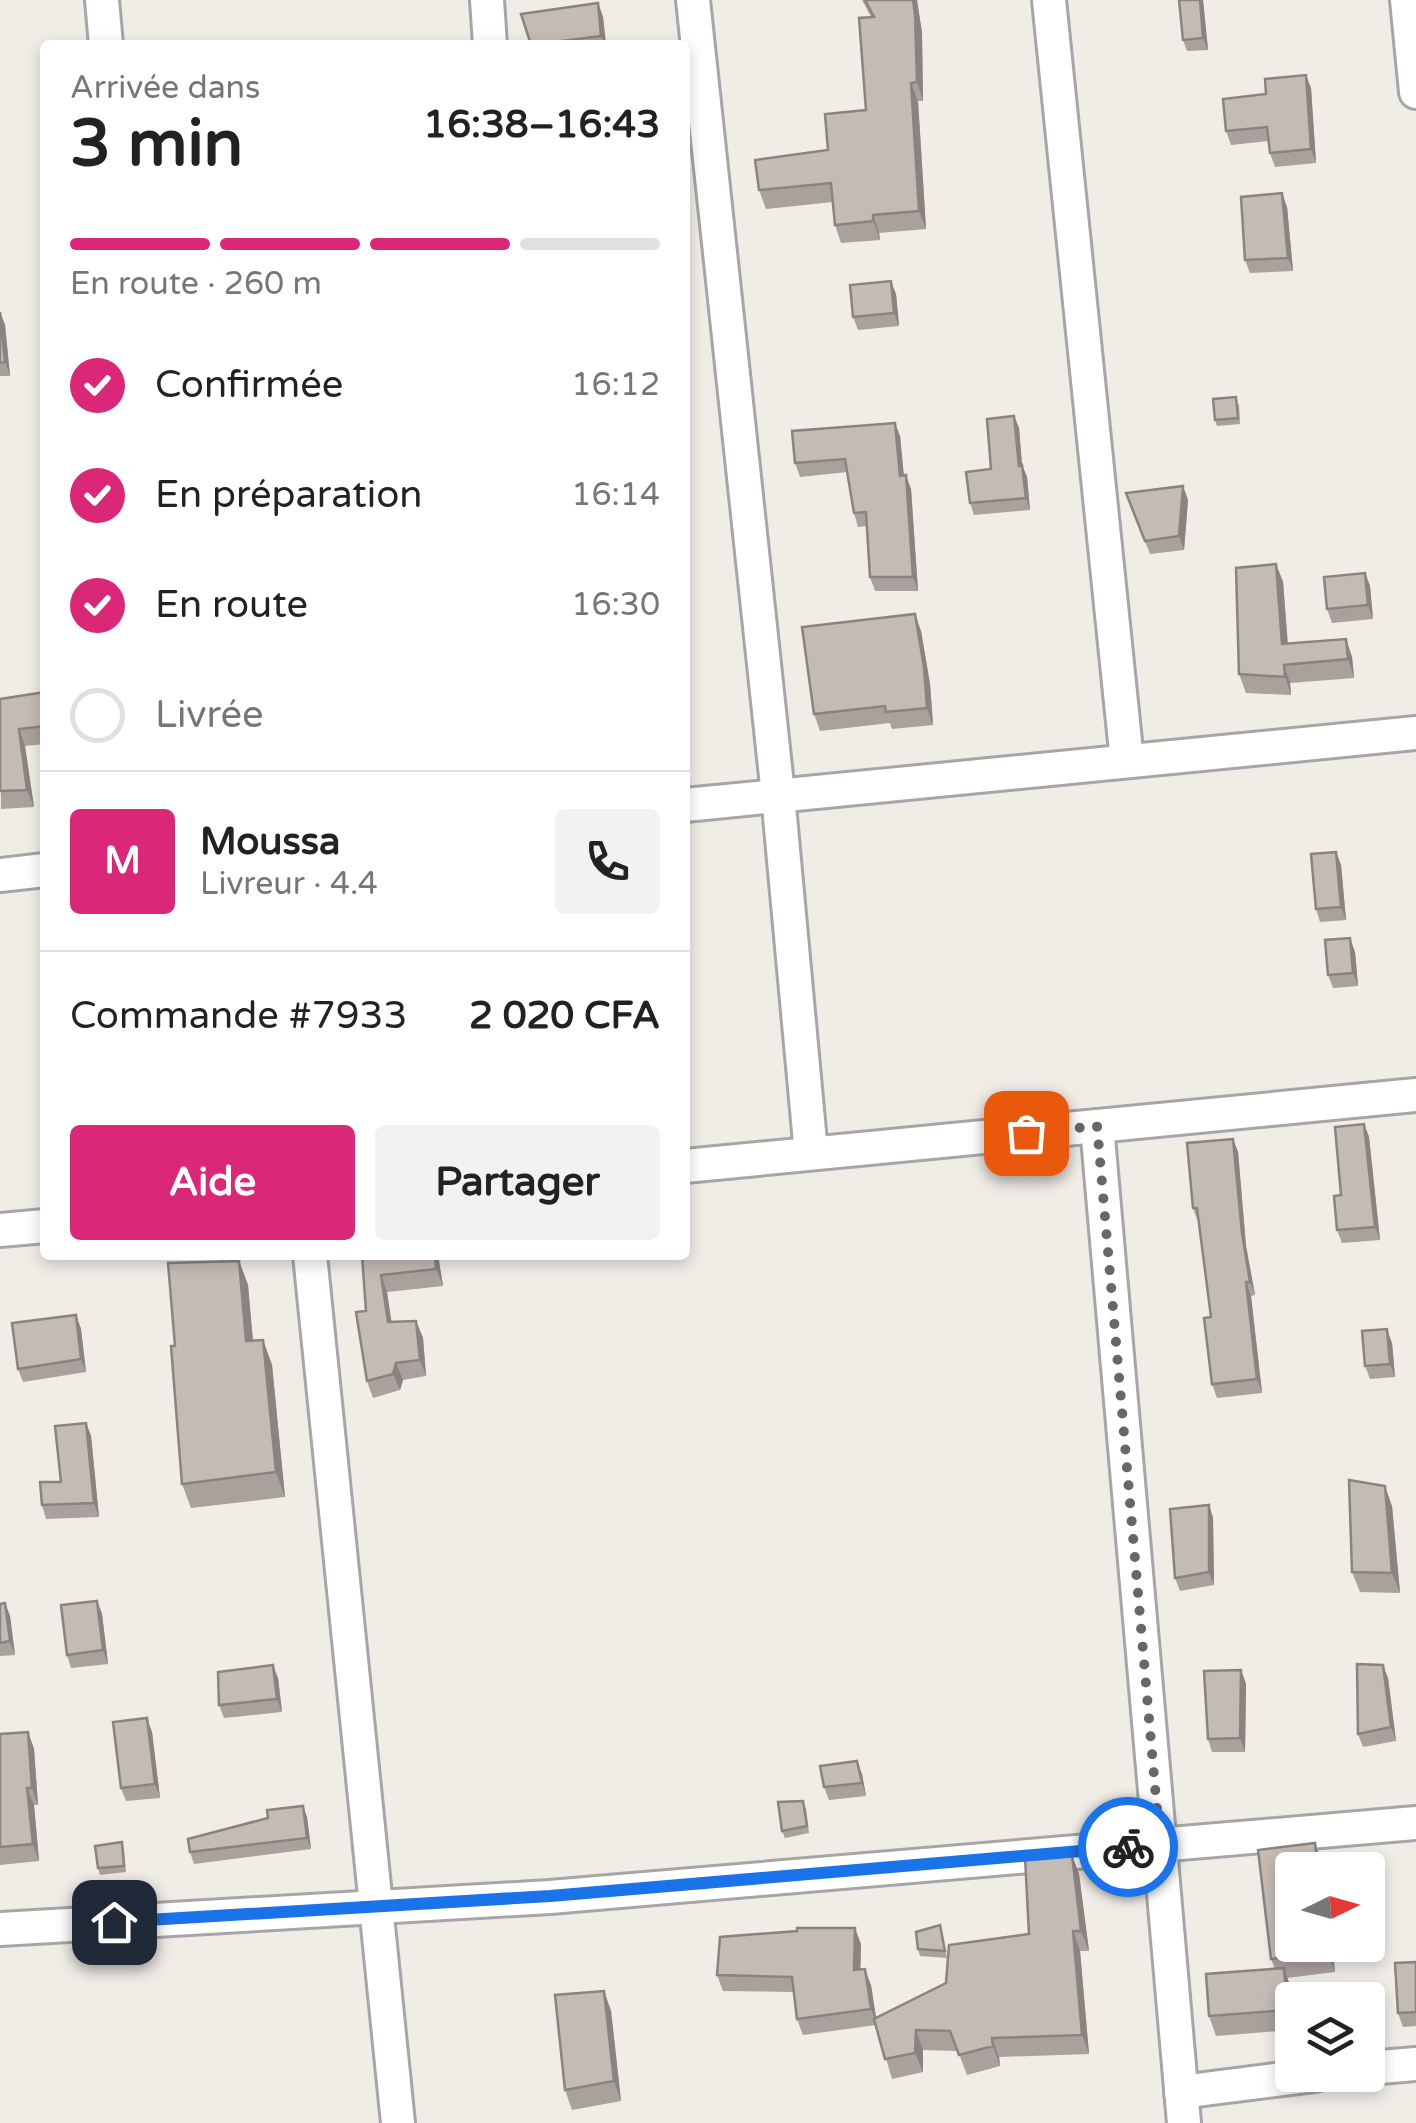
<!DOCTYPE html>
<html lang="fr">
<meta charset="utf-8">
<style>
:root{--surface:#fff;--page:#f2f2f2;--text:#222;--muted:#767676;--line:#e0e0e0;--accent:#db2777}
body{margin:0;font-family:"Varela Round",sans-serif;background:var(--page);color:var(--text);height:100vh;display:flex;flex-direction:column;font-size:38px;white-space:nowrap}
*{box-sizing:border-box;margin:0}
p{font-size:32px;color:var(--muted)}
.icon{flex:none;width:55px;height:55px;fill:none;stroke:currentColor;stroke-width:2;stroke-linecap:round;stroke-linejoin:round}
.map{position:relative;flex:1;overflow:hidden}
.side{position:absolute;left:40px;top:40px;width:650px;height:1220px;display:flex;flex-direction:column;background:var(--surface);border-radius:10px;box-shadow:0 5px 15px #0003}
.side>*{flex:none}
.needle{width:65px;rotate:85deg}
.controls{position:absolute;left:1275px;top:1852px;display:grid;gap:20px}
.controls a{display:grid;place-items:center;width:110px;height:110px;border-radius:10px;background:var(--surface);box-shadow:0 5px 15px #0003;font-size:50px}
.pin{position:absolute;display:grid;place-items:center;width:85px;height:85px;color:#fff;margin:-42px;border-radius:20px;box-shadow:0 5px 15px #0006}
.courier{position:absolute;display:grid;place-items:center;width:100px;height:100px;margin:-50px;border:8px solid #1a73e8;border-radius:50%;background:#fff;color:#222;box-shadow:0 2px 12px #0007}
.headline em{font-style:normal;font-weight:700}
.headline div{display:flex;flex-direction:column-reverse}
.headline{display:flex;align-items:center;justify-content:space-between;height:170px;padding:0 30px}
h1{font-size:65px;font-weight:700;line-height:75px}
.bar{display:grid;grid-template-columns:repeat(4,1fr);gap:15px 10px;align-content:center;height:120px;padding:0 30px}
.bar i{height:12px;border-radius:8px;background:var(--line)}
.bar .selected{background:var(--accent)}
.bar p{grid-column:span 4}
.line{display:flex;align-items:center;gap:25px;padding:0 30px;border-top:2px solid var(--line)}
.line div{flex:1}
.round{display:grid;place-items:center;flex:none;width:105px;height:105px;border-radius:10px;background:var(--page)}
ol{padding:0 30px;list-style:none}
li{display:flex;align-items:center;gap:30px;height:110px}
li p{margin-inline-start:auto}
li .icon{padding:10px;border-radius:50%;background:var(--accent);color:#fff;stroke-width:4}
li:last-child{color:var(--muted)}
li i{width:55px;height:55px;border:5px solid var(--line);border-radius:50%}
.cta{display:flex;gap:20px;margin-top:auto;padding:20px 30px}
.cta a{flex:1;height:115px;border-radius:10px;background:var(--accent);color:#fff;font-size:40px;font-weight:700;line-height:115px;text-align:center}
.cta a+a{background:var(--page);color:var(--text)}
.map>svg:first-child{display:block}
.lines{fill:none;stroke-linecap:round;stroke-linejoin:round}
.minor-casing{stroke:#a6a6a6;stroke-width:38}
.minor{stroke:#fff;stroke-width:32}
.wall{fill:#a9a19c}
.shaded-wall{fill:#8a837f}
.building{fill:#c5bbb5;stroke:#8a837f;stroke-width:2.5}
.done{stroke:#686765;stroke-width:10;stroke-dasharray:0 18}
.route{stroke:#1a73e8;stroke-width:12}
</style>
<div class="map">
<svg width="1416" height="2123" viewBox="0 0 1416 2123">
<rect width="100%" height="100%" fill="#f0ece6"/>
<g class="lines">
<g class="minor-casing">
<g id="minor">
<path d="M102 0 106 45"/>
<path d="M487 0 490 45"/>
<path d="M693 0 778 795 811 1153"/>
<path d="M1049 0 1127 761"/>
<path d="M1407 0 1416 92"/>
<path d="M685 805 1416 733"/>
<path d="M0 875 45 870"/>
<path d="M1097 1126 1184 2123"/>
<path d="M685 1166 1416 1095"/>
<path d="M0 1230 45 1226"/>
<path d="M310 1255 398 2123"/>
<path d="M0 1929 550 1897 1416 1823"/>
<path d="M1368 2068 1416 2064"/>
<path d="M1181 2092 1315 2075"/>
</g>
</g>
<use href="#minor" class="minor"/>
</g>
<g class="wall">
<path d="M862 0H917L922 33 923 101H918L926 229 879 233 880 240 841 243 835 225 833 202 766 209 759 190 828 150 866 110 871 17Z"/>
<path d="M1203 0 1208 50 1187 51 1183 40Z"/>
<path d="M598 3 603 17 606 45H531Z"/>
<path d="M1311 88 1316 163 1275 167 1270 153 1269 141 1231 145 1226 131 1266 94Z"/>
<path d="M1287 207 1293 271 1250 273 1245 260Z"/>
<path d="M896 294 899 326 858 330 853 317Z"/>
<path d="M0 312 5 325 10 376H0Z"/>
<path d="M1239 404 1240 424 1217 426 1215 420Z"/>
<path d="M1014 416 1019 428 1022 465 1027 477 1030 510 974 515 970 503 991 469Z"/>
<path d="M900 436 904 476 911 489 918 591H875L870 577 867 526 858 527 854 513 847 472 800 477 795 463Z"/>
<path d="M1183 486 1188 500 1184 550 1150 554 1126 493Z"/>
<path d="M1276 564 1283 582 1288 644 1346 639 1352 657 1354 678 1290 683 1291 695 1246 693 1239 674Z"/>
<path d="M1365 573 1370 586 1373 619 1332 623 1327 609Z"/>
<path d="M921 631 930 684 933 725 892 729 890 723 820 731 814 714Z"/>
<path d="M45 692V744L25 746 34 807 1 809 0 699Z"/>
<path d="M1336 852 1341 865 1346 920 1320 922 1316 909Z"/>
<path d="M1355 952 1358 986 1333 988 1328 975Z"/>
<path d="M1364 1124 1369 1137 1380 1240 1342 1243 1337 1230Z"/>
<path d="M1233 1139 1238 1152 1246 1246 1255 1295 1251 1296 1262 1393 1217 1398 1212 1384 1211 1317 1198 1222 1193 1208Z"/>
<path d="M362 1255H438L443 1286 387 1292 391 1322 416 1321 423 1338 426 1376 403 1380 400 1390 373 1398 367 1381 366 1311Z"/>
<path d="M239 1261 248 1285 253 1341 263 1340 272 1365 285 1497 191 1508 182 1484 175 1346Z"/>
<path d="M76 1315 81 1329 86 1372 23 1382 18 1369Z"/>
<path d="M1392 1343 1395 1377 1370 1379 1365 1366Z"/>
<path d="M86 1423 91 1436 99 1517 46 1519 42 1505 61 1482Z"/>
<path d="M1209 1505 1213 1518 1214 1585 1180 1591 1175 1578Z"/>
<path d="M1392 1506 1400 1593 1360 1592 1352 1572Z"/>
<path d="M97 1601 102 1614 108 1664 71 1668 67 1655Z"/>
<path d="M5 1603 10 1616 15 1655 0 1656V1604Z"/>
<path d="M1241 1670 1246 1684 1245 1752H1212L1208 1739Z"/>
<path d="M278 1678 282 1712 224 1718 219 1705Z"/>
<path d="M1388 1678 1396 1741 1363 1747 1358 1734Z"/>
<path d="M28 1732 34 1749 38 1805H34L39 1861 0 1865V1734Z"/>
<path d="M152 1732 160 1798 126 1801 121 1788Z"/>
<path d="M862 1774 866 1796 829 1800 824 1787Z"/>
<path d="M806 1808 809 1833 785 1838 782 1831Z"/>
<path d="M307 1817 311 1849 194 1864 190 1852Z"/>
<path d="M124 1849 126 1872 100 1875 98 1868Z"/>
<path d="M1072 1855 1079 1874 1089 1951H1080L1089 2054 999 2057 1000 2066 967 2075 958 2051 923 2050V2072L892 2079 876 2025 803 2035 797 2019 794 1992 723 1991 717 1975 861 1944 860 1969 871 1985 876 2018 946 1983 1029 1934Z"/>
<path d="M1322 1863 1292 1945H1332L1335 1972 1287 1978 1291 1988 1292 2030 1216 2036 1209 2016 1275 1969 1271 1959Z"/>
<path d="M940 1925 947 1958 920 1956 918 1949Z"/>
<path d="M1416 1962V2026L1403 2027 1398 2013Z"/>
<path d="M604 1991 611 2011 621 2101 572 2110 565 2090Z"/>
</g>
<g class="shaded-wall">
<path d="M913 0H917L922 33 923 101 917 82Z"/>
<path d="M1200 0H1203L1208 50 1203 38Z"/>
<path d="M598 3 603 17 606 45 601 36Z"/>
<path d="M1306 75 1311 88 1316 163 1311 149Z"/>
<path d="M911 83 918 101 926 229 919 211Z"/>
<path d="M1282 193 1287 207 1293 271 1288 258Z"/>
<path d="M873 215 879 233 880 240 873 221Z"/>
<path d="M891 281 896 294 899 326 894 313Z"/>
<path d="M0 312 5 325 10 376 5 362Z"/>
<path d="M1014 416 1019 428 1023 478 1019 466Z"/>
<path d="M895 423 900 436 905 489 900 476Z"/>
<path d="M1022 465 1027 477 1030 510 1026 498Z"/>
<path d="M906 475 911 489 918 591 913 577Z"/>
<path d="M1183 486 1188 500 1184 550 1179 536Z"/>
<path d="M1276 564 1283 582 1289 663 1282 644Z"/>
<path d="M1365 573 1370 586 1373 619 1368 605Z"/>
<path d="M915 614 921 631 930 684 933 725 927 708Z"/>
<path d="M1346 639 1352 657 1354 678 1348 659Z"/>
<path d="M1284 665 1290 683 1291 695 1285 677Z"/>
<path d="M19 729 25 746 34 807 27 790Z"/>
<path d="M1336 852 1341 865 1346 920 1341 907Z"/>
<path d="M1350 938 1355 952 1358 986 1353 973Z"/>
<path d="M1364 1124 1369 1137 1380 1240 1375 1227Z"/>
<path d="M1233 1139 1238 1152 1246 1246 1255 1295 1250 1282 1242 1233Z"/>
<path d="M435 1255H438L443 1286 436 1269Z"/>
<path d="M239 1261 248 1285 255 1366 246 1341Z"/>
<path d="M381 1275 387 1292 394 1338 388 1322Z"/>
<path d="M1246 1282 1251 1296 1262 1393 1257 1379Z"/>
<path d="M76 1315 81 1329 86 1372 81 1359Z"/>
<path d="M416 1321 423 1338 426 1376 420 1360Z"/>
<path d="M1387 1329 1392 1343 1395 1377 1390 1364Z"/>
<path d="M263 1340 272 1365 285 1497 276 1472Z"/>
<path d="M396 1363 403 1380 400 1390 393 1374Z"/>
<path d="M86 1423 91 1436 99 1517 94 1503Z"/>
<path d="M1385 1486 1392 1506 1400 1593 1392 1573Z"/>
<path d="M1209 1505 1213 1518 1214 1585 1209 1572Z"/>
<path d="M97 1601 102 1614 108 1664 103 1650Z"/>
<path d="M5 1603 10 1616 15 1655 10 1641Z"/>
<path d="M273 1665 278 1678 282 1712 277 1699Z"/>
<path d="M1383 1665 1388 1678 1396 1741 1391 1727Z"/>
<path d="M1241 1670 1246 1684 1245 1752 1240 1738Z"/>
<path d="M147 1718 152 1732 160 1798 155 1784Z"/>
<path d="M28 1732 34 1749 38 1805 32 1788Z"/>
<path d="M857 1761 862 1774 866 1796 862 1783Z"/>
<path d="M27 1788 34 1805 39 1861 33 1844Z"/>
<path d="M303 1806 307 1817 311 1849 307 1838Z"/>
<path d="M1315 1843 1322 1863 1323 1870H1318Z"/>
<path d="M1072 1855 1079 1874 1089 1951 1081 1931Z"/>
<path d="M855 1928 861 1944 860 1986 854 1970Z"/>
<path d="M1073 1931 1080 1951 1089 2054 1082 2035Z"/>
<path d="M1327 1945H1332L1335 1972 1328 1953Z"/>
<path d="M1284 1968 1291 1988 1292 2024 1287 2010Z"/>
<path d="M865 1969 871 1985 877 2024 871 2009Z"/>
<path d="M604 1991 611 2011 621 2101 614 2081Z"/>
<path d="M916 2030 923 2050V2072L915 2053Z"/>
<path d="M992 2038 999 2057 1000 2066 993 2046Z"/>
</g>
<g class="building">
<path d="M865 0H913L915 15 917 82 911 83 919 211 873 215V221L835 225 831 183 759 190 755 160 828 150 825 114 866 110 859 18 874 17Z"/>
<path d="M1179 0H1200L1203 38 1183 40Z"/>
<path d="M598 3 601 36 531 45 521 14Z"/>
<path d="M1306 75 1311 149 1270 153 1267 127 1226 131 1223 99 1266 94 1265 79Z"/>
<path d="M1282 193 1288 258 1245 260 1241 197Z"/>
<path d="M891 281 894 313 853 317 850 285Z"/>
<path d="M0 312 5 362 0 363Z"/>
<path d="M1236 397 1238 418 1215 420 1213 399Z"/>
<path d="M1014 416 1019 466 1022 465 1026 498 970 503 966 472 991 469 987 419Z"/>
<path d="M895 423 900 476 906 475 913 577H870L866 512 854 513 845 459 795 463 792 431Z"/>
<path d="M1183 486 1179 536 1145 541 1126 493Z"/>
<path d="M1276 564 1282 644 1346 639 1348 659 1284 665 1285 677 1239 674 1236 568Z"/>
<path d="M1365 573 1368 605 1327 609 1324 577Z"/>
<path d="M915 614 924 667 927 708 886 712 885 706 814 714 802 627Z"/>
<path d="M45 692V726L19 729 27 790 0 791V699Z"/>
<path d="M1336 852 1341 907 1316 909 1311 854Z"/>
<path d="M1350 938 1353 973 1328 975 1325 940Z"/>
<path d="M1364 1124 1375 1227 1337 1230 1334 1196 1341 1195 1335 1127Z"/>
<path d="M1233 1139 1242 1233 1250 1282H1246L1257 1379 1212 1384 1204 1318 1211 1317 1197 1208H1193L1187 1143Z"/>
<path d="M362 1255H435L436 1269 381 1275 388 1322 416 1321 420 1360 396 1363 393 1374 367 1381 356 1312 366 1311Z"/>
<path d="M239 1261 246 1341 263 1340 276 1472 182 1484 171 1346H175L168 1263Z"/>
<path d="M76 1315 81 1359 18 1369 12 1323Z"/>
<path d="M1387 1329 1390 1364 1365 1366 1362 1331Z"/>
<path d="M86 1423 94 1503 42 1505 40 1482H61L55 1426Z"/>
<path d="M1349 1480 1385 1486 1392 1573 1352 1572Z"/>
<path d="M1209 1505V1572L1175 1578 1170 1509Z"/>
<path d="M97 1601 103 1650 67 1655 61 1605Z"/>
<path d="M5 1603 10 1641 0 1643V1604Z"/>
<path d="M1357 1664 1383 1665 1391 1727 1358 1734Z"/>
<path d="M273 1665 277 1699 219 1705 218 1672Z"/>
<path d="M1241 1670 1240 1738 1208 1739 1204 1671Z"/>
<path d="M147 1718 155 1784 121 1788 113 1722Z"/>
<path d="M28 1732 32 1788H27L33 1844 0 1847V1734Z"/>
<path d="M857 1761 862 1783 824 1787 820 1766Z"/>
<path d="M803 1801 807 1826 782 1831 778 1802Z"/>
<path d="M303 1806 307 1838 190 1852 188 1839 268 1818 267 1810Z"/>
<path d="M122 1842 124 1866 98 1868 95 1846Z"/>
<path d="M1315 1843 1318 1870H1292V1945H1327L1328 1953 1271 1959 1258 1850Z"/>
<path d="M1072 1855 1081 1931H1073L1082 2035 992 2038 993 2046 959 2055 950 2031 916 2030 915 2053 885 2059 874 2019 946 1983 949 1945 1029 1934 1025 1857Z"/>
<path d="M940 1925 945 1951 918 1949 916 1932Z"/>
<path d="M797 1928H855L854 1970 865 1969 871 2009 797 2019 792 1977 717 1975 720 1937 797 1931Z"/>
<path d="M1416 1962V2012L1398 2013 1395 1963Z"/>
<path d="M1284 1968 1287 2010 1209 2016 1206 1974Z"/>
<path d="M604 1991 614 2081 565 2090 555 1995Z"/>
</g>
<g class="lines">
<path class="done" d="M1026 1133 1097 1126 1160 1844 1128 1847"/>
<path class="route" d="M114 1922 550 1896 1128 1847"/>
</g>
</svg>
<div class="controls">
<a><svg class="needle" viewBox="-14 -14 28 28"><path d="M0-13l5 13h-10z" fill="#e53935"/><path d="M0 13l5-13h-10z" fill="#767676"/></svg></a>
<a><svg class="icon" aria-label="layers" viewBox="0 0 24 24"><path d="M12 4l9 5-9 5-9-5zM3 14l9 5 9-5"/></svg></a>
</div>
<div class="pin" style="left:1026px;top:1133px;background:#ea580c"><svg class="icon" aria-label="bag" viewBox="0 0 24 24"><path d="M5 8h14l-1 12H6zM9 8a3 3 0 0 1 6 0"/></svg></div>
<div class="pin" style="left:114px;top:1922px;background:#1f2937"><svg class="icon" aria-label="home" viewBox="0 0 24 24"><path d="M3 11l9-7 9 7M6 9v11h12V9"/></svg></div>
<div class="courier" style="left:1128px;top:1847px"><svg class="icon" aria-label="bike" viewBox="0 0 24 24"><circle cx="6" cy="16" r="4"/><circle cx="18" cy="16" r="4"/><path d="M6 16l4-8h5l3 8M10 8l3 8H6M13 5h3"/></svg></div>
<section class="side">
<div class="headline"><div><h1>3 min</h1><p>Arrivée dans</p></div><em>16:38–16:43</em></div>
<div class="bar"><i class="selected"></i><i class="selected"></i><i class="selected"></i><i></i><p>En route · 260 m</p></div>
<ol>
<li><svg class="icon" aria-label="check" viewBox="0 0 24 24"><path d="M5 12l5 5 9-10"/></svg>Confirmée<p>16:12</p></li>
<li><svg class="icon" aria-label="check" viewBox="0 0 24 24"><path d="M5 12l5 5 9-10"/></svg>En préparation<p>16:14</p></li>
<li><svg class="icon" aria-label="check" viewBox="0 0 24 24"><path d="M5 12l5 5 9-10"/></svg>En route<p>16:30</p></li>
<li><i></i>Livrée</li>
</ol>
<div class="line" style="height:180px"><b class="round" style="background:var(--accent);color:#fff">M</b><div><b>Moussa</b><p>Livreur · 4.4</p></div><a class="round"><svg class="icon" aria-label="phone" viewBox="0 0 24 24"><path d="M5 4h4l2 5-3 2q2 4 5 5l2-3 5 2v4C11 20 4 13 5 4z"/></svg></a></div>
<div class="line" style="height:130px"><div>Commande #7933</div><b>2 020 CFA</b></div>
<div class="cta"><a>Aide</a><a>Partager</a></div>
</section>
</div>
